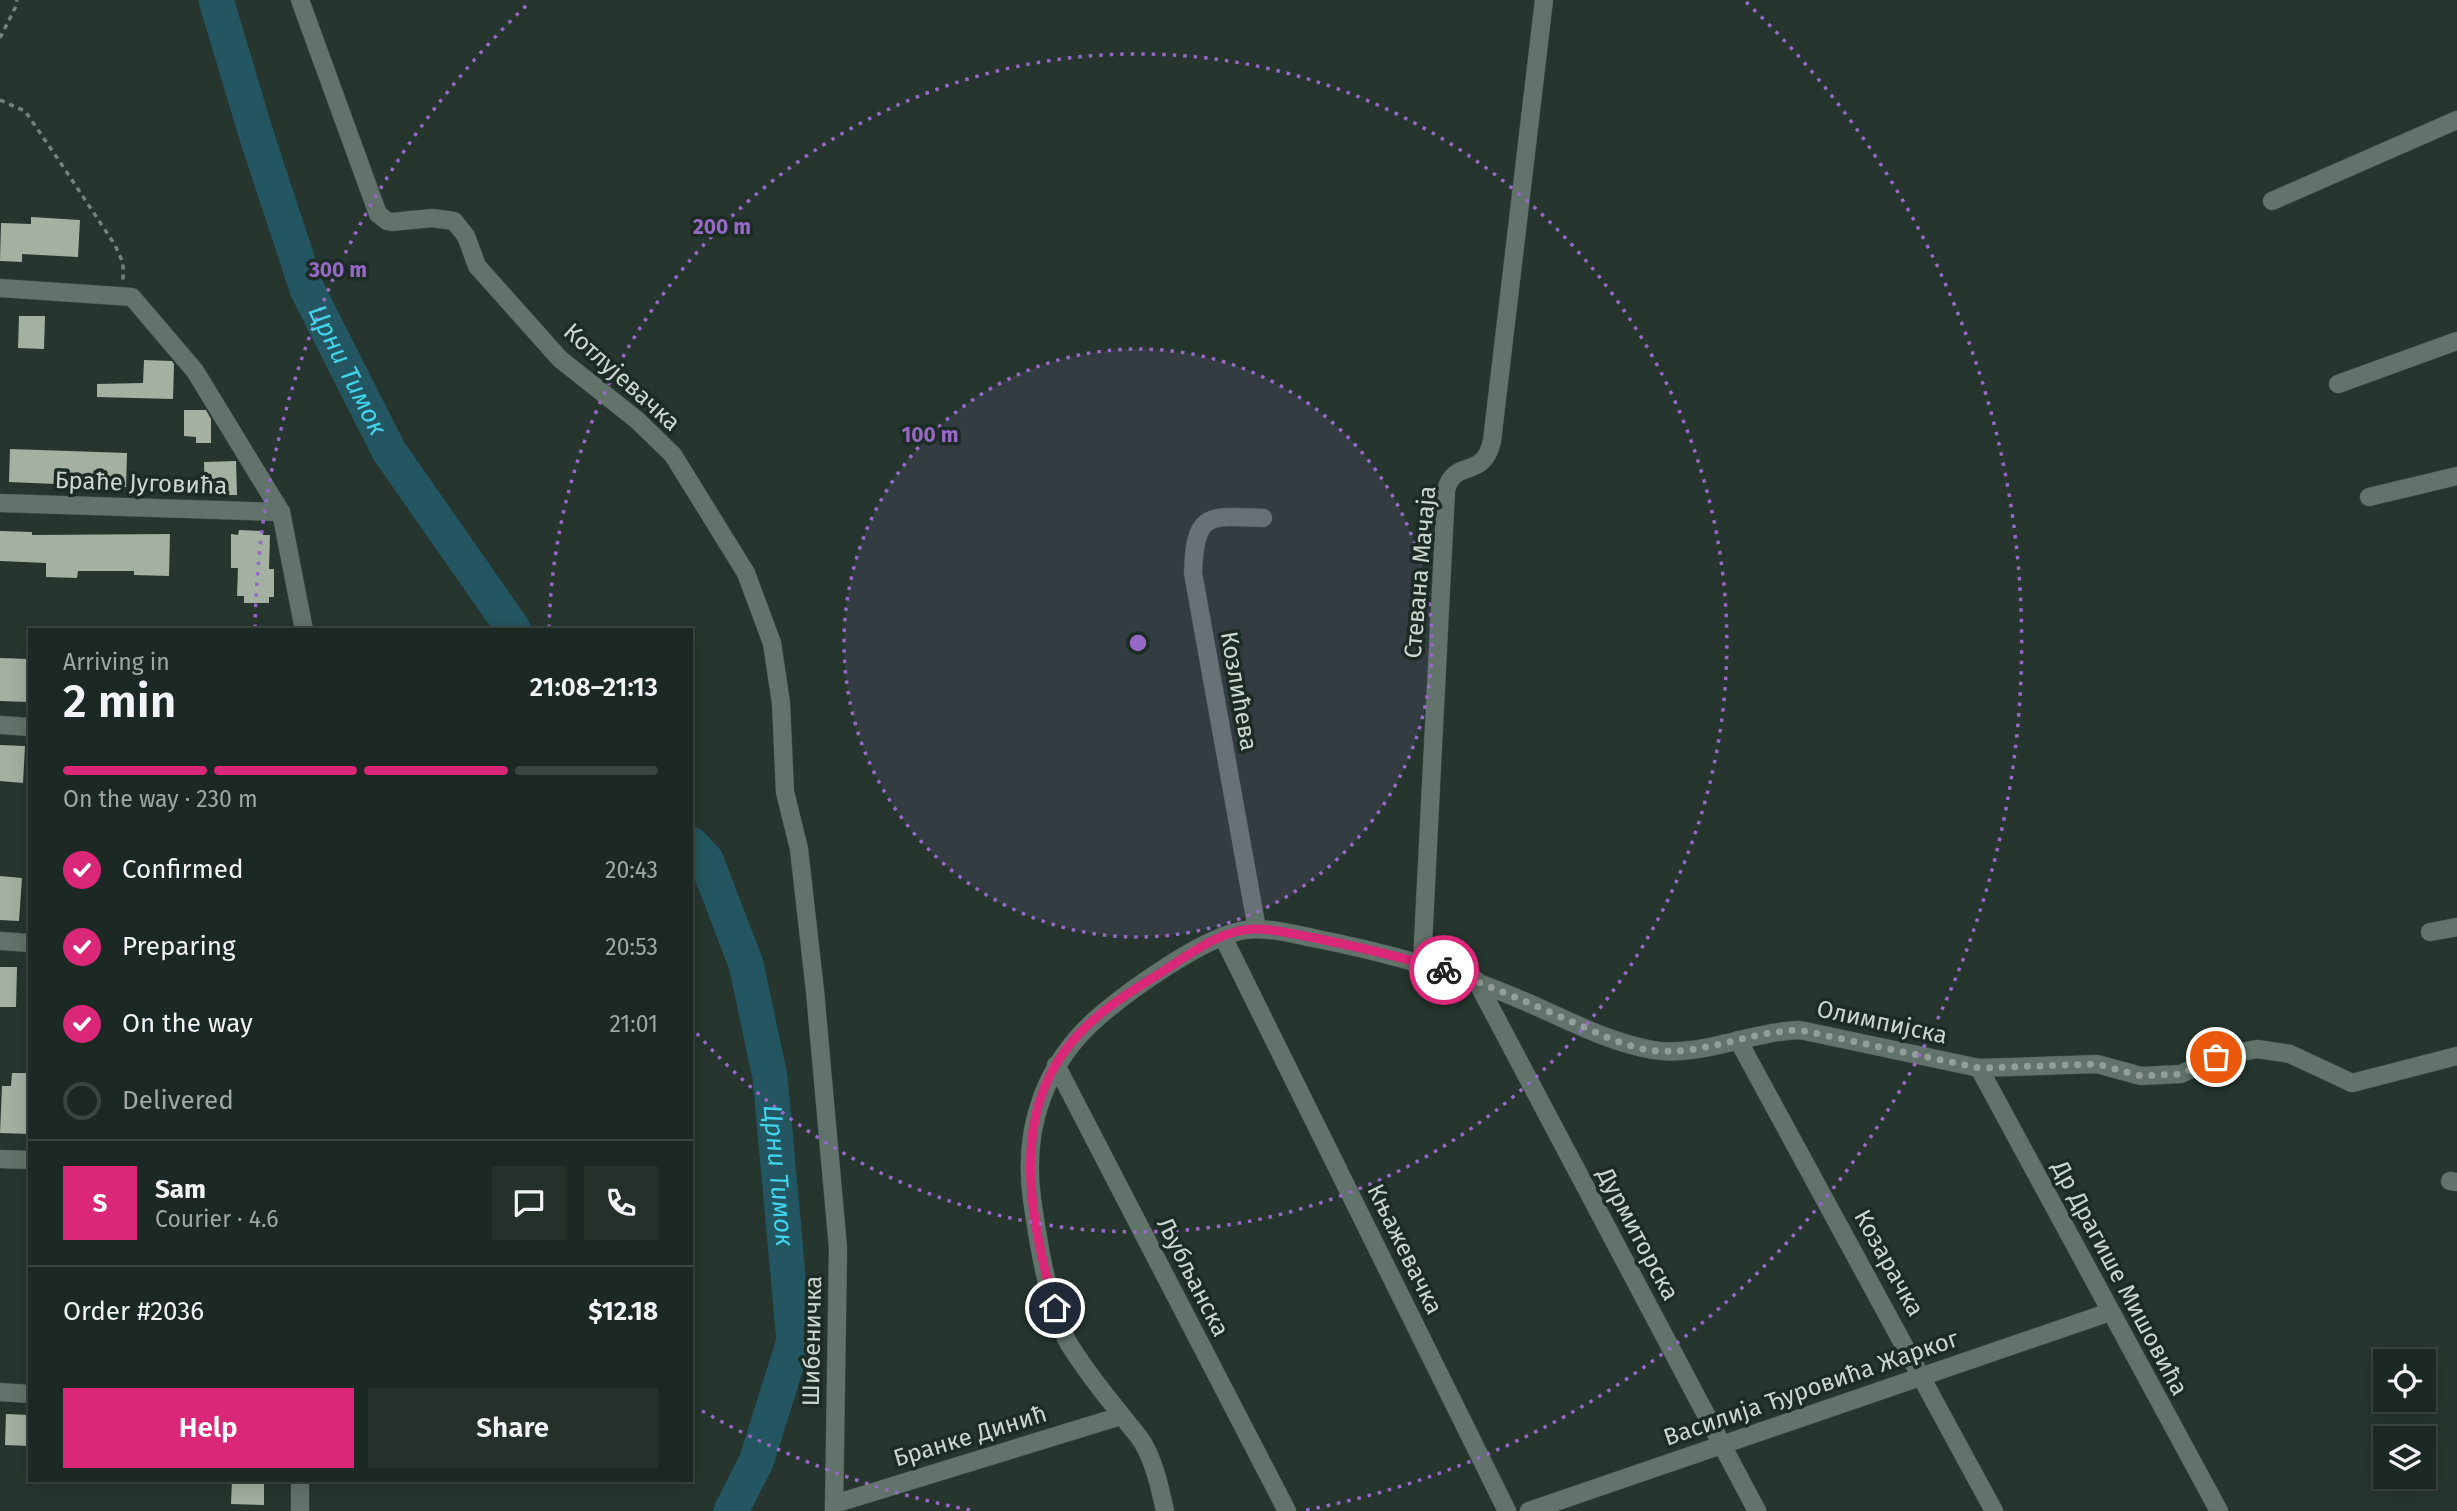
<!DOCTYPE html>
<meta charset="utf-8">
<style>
:root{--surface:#1c2823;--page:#25302b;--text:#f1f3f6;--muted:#a0a6a6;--line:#3a4441;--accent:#db2777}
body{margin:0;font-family:"Fira Sans",sans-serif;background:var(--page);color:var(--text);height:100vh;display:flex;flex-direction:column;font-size:26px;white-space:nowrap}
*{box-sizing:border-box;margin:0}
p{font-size:23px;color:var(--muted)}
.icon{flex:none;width:38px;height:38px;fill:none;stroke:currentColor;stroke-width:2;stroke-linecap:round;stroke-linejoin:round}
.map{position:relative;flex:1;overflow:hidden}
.sheet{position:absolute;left:28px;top:628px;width:665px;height:854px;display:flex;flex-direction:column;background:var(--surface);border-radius:0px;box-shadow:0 4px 18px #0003,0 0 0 2px var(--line)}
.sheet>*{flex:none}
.buttons{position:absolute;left:2373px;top:1349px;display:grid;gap:14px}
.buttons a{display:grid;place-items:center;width:63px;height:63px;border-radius:0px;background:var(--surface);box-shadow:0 4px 18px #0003,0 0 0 2px var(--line);font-size:35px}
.pin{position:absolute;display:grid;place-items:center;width:60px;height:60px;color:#fff;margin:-30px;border:4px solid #fff;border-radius:50%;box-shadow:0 2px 7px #0007}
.courier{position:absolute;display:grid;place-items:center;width:70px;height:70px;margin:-35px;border:5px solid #db2777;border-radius:50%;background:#fff;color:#222;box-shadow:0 2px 9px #0007}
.overview em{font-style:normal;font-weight:600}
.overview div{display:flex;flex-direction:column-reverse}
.overview{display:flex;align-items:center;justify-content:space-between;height:119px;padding:0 35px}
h1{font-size:46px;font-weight:600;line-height:52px}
.bar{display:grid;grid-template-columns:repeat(4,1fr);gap:10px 7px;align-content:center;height:84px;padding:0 35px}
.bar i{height:9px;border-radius:5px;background:var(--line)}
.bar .current{background:var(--accent)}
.bar p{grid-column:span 4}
.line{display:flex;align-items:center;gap:18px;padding:0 35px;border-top:2px solid var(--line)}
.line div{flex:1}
.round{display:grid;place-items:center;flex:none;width:74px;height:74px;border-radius:0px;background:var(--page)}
ol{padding:0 35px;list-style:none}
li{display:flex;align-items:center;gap:21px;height:77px}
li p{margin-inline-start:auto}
li .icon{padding:7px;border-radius:50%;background:var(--accent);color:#fff;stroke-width:4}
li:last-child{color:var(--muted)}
li i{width:38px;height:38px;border:4px solid var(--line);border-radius:50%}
.action{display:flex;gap:14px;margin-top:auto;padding:14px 35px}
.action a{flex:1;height:80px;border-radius:0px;background:var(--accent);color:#fff;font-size:28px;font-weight:600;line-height:80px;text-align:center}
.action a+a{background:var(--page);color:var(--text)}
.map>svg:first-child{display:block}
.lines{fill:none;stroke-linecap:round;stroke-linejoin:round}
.river{stroke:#235660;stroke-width:35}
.building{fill:#a4b1a2}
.street-casing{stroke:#43514b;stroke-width:19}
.path{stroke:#75827c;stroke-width:3.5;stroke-dasharray:5 5;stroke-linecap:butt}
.street{stroke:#62736b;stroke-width:18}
.done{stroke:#929e98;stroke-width:7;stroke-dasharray:0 12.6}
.route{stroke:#db2777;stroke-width:9}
.ring{fill:none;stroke:#9768c5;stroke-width:3.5;stroke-dasharray:3.5 7}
.labels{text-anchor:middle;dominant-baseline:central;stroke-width:7;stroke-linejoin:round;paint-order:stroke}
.street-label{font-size:24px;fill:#ccd6d1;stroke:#1c2c25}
.water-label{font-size:26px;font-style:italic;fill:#41d4ec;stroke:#1c2c25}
.centre{fill:#9768c5;stroke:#1c2c25;stroke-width:3.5}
.ring-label{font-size:21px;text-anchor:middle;font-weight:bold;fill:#9768c5;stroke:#1c2c25;stroke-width:7;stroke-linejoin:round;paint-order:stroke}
</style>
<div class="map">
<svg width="2457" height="1511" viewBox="0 0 2457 1511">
<rect width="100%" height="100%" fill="#26362f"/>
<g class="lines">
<g class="river">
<path id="s1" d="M216 0 257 137 307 289 389 451 514 630"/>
<path id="s2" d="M691 844 706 860 746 964 770 1077 794 1341 756 1462 731 1511"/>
</g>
</g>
<g class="building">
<path d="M31 217 80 220 78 257 22 254V262L0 261 1 223 31 224Z"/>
<path d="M19 316H45L44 349 18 348Z"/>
<path d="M144 360 172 361 174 364 173 399 97 397V384L143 383Z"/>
<path d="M184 410H206L211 419V443H196V437L184 436Z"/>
<path d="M10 449 127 453 126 487 9 482Z"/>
<path d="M236 461 237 495H205L204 462Z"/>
<path d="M239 530 263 531V535H270L269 569H274V597H269V603H244V596H237L238 568H231V534L238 535Z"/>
<path d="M0 531 32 532V535L170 534 169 576 134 575V571H78L77 578 46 577V563L0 561Z"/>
<path d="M0 658 29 659 28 702 0 701Z"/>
<path d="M0 745 25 746 23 783 0 781Z"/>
<path d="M0 876 22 878 19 921 0 920Z"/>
<path d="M0 967H17L16 1007H0Z"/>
<path d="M12 1073H30V1134L0 1133 2 1086H11Z"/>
<path d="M6 1414 30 1415V1446L5 1445Z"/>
<path d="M232 1480H264V1505L231 1504Z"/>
</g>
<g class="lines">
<g class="street-casing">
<g id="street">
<path d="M300 0 378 214 387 221 392 222 432 218 454 221 466 236 477 266 560 359 637 420 673 455 746 573 772 643 781 703 785 792 799 849 815 991 838 1248 834 1511"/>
<path d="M2272 201 2457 120"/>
<path d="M0 288 132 297 195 371 281 512 304 630"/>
<path d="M2338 384 2457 341"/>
<path d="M2369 497 2457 476"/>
<path d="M0 503 281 512"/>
<path d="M0 725 30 727"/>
<path d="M1257 929 1193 573C1195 511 1208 516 1263 518"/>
<path d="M2430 932 2457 927"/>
<path d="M1223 937 1507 1511"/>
<path d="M0 941 30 943"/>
<path d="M1422 963 1446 490C1455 457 1483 481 1492 441L1544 0"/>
<path d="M1476 980 1757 1511"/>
<path d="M1738 1040 1994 1511"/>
<path d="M1056 1065 1287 1511"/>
<path d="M1979 1068 2219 1511"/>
<path d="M0 1159 30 1160"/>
<path d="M2450 1181 2457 1182"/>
<path d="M0 1392 30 1394"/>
<path d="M834 1504 1121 1416"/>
<path d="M300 1511V1480"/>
<path d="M1165 1511C1160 1488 1155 1464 1143 1443 1136 1432 1127 1423 1119 1412 1101 1390 1084 1368 1069 1344 1048 1307 1038 1241 1032 1199 1022 1126 1046 1060 1103 1013 1134 987 1198 942 1236 932 1260 925 1289 933 1313 938 1384 952 1452 970 1519 999 1562 1017 1606 1042 1653 1050 1698 1058 1753 1031 1800 1030L1979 1068 2097 1064 2141 1076 2181 1074 2216 1057 2257 1049 2290 1054 2352 1083 2457 1056"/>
<path d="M1529 1511 2110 1312"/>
</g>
</g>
<g class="path">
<path d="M0 38 15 8 17 0"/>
<path d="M0 100 25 111 60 162 115 245 123 263V280"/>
</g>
<use href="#street" class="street"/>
</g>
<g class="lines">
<path class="done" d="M1444 970C1486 984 1527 1002 1568 1020 1596 1032 1627 1049 1658 1051 1706 1054 1752 1031 1800 1030L1979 1068 2097 1064 2141 1076 2181 1074 2216 1057"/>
<path class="route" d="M1055 1308C1032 1225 1009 1123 1067 1048 1092 1015 1128 993 1162 972 1190 954 1223 928 1257 929 1276 929 1296 935 1315 938 1358 947 1402 957 1444 970"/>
</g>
<circle cx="1138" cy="643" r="294" fill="#9768c5" fill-opacity=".12"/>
<g class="ring">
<circle cx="1138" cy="643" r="294"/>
<path d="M549 628A589 589 0 1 1 693 1029"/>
<path d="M970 1510A883 883 0 0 1 697 1408M255 628A883 883 0 0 1 530 2M1746 2A883 883 0 0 1 1306 1510"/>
</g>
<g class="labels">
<g class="street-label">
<text transform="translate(622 377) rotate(42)">Котлујевачка</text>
<text transform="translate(141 483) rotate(2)">Браће Југовића</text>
<text transform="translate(1420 572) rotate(-85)">Стевана Мачаја</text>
<text transform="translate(1239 691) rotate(80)">Козлићева</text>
<text transform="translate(1882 1022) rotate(12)">Олимпијска</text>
<text transform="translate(1638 1234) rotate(62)">Дурмиторска</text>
<text transform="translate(1405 1249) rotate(64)">Књажевачка</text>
<text transform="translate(1889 1263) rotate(61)">Козарачка</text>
<text transform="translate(1193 1277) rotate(63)">Љубљанска</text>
<text transform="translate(2120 1278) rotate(62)">Др Драгише Мишовића</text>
<text transform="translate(812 1341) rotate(-89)">Шибеничка</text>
<text transform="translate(1811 1388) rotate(-19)">Василија Ђуровића Жарког</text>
<text transform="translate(970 1436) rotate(-17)">Бранке Динић</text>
</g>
<g class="water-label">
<text stroke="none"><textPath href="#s1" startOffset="394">Црни Тимок</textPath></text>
<text stroke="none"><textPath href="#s2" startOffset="348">Црни Тимок</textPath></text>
</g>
</g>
<circle cx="1138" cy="643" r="10" class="centre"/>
<g class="ring-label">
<text x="722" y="234">200 m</text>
<text x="338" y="277">300 m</text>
<text x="930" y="442">100 m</text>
</g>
</svg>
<div class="buttons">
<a><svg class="icon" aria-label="locate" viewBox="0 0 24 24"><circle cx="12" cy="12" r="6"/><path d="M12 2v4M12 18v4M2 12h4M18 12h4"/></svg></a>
<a><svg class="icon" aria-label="layers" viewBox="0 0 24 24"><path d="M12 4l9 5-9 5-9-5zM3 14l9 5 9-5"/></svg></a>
</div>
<div class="pin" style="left:2216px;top:1057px;background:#ea580c"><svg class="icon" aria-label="bag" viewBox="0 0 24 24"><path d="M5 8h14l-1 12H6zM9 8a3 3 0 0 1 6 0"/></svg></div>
<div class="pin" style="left:1055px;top:1308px;background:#1f2937"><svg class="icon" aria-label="home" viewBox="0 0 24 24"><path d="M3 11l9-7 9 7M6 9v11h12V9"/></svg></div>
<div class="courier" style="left:1444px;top:970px"><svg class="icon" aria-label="bike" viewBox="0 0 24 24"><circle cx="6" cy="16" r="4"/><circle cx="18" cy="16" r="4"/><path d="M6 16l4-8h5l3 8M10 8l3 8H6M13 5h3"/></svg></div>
<section class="sheet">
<div class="overview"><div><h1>2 min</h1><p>Arriving in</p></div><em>21:08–21:13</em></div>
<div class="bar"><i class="current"></i><i class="current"></i><i class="current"></i><i></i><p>On the way · 230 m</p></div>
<ol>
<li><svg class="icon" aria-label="check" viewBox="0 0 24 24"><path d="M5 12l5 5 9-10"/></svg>Confirmed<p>20:43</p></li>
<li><svg class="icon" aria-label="check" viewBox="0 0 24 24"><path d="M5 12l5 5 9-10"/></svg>Preparing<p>20:53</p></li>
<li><svg class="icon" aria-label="check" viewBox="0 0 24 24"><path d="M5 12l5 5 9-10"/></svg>On the way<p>21:01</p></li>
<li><i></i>Delivered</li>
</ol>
<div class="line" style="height:126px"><b class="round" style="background:var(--accent);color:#fff">S</b><div><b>Sam</b><p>Courier · 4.6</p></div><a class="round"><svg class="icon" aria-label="chat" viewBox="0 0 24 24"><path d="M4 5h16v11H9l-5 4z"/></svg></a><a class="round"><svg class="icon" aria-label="phone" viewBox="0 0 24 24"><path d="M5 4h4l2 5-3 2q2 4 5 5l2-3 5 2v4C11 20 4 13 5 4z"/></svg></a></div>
<div class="line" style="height:91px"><div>Order #2036</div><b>$12.18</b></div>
<div class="action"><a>Help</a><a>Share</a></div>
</section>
</div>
